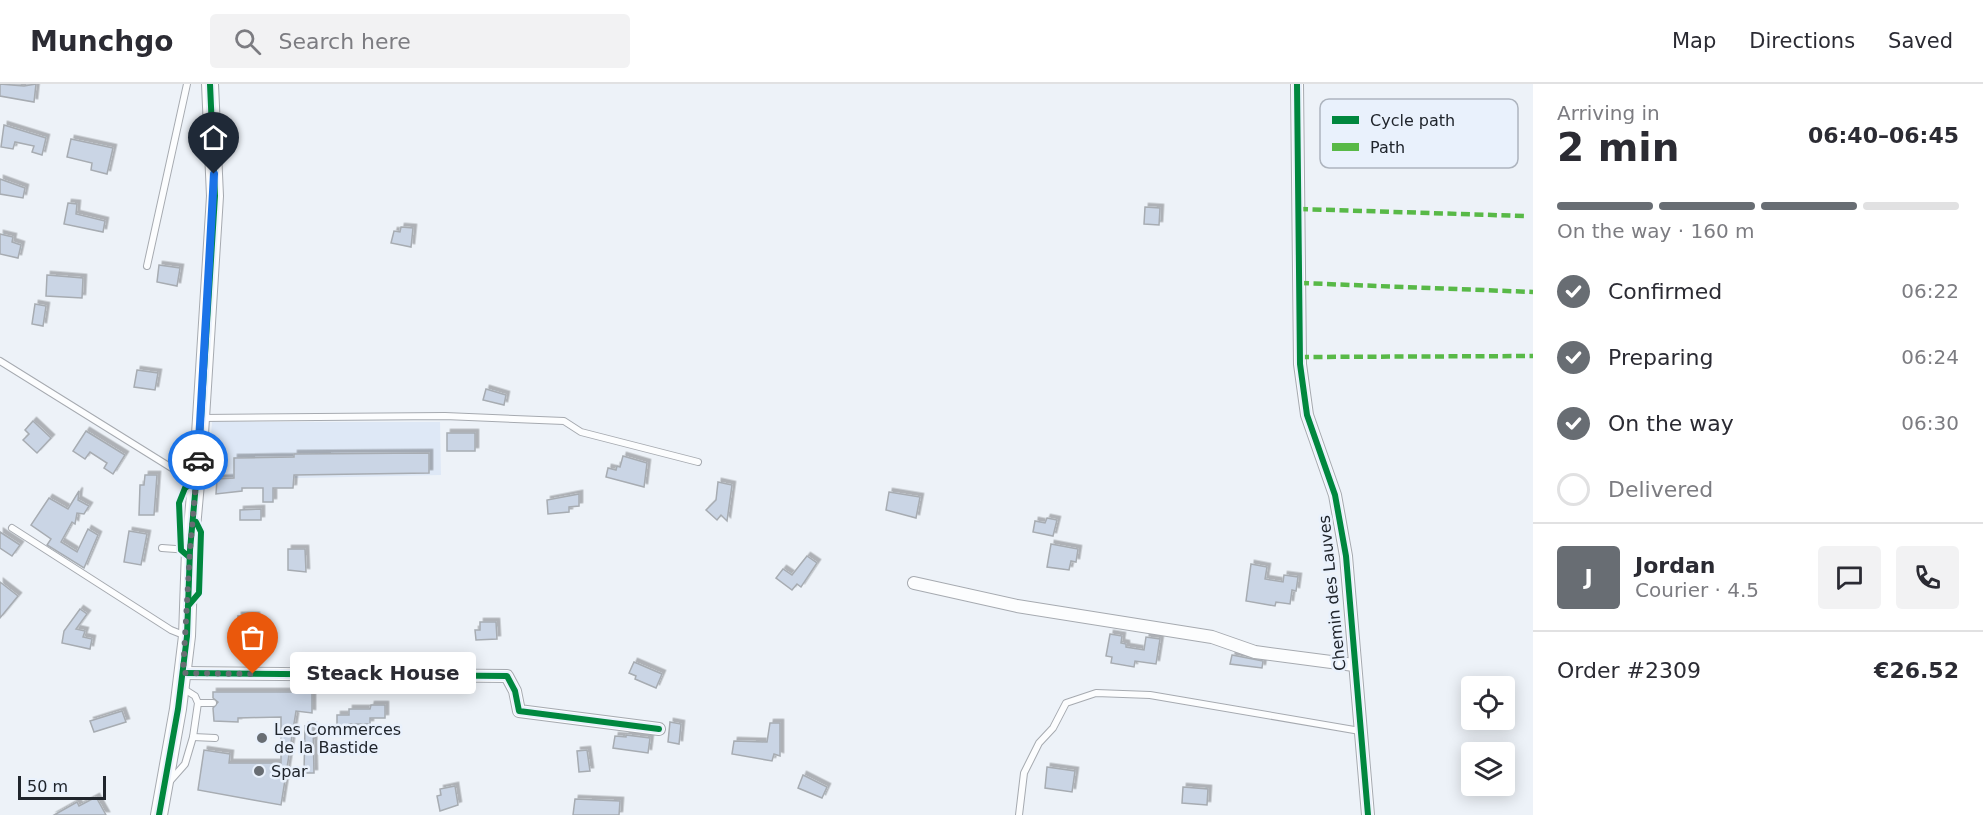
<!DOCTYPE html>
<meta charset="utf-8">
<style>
:root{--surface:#fff;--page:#f2f2f3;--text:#2b2b33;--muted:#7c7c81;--line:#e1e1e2;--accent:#686d73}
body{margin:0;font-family:"DejaVu Sans",sans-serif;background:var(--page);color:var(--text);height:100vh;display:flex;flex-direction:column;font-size:22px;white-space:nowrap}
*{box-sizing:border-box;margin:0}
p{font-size:20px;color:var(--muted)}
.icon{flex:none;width:33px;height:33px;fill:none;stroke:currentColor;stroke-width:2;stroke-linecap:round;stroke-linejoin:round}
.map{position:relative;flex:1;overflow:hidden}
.sheet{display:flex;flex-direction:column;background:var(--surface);width:450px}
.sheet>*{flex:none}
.controls{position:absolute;left:1461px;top:592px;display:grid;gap:12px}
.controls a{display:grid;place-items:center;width:54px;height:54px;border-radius:6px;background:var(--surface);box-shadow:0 3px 15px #0003;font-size:30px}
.scale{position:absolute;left:18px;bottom:15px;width:88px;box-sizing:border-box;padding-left:6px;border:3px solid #20252c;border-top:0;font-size:16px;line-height:21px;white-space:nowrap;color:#20252c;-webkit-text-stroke:4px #e9f1fc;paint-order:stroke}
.pin{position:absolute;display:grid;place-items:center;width:51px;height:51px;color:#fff;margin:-62px -26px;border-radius:50% 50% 50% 0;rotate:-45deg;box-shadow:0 0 6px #0007}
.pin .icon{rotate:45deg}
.courier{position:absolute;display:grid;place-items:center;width:60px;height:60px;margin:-30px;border:4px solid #1a73e8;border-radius:50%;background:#fff;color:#222;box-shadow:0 2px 8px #0007}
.bubble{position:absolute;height:42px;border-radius:6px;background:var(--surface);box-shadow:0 3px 15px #0003;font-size:20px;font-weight:700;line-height:42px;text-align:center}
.summary em{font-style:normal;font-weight:700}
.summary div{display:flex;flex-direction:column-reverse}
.summary{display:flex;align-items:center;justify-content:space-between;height:102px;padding:0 24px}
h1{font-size:39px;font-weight:700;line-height:45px}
.bar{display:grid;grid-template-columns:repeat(4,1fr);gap:9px 6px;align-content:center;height:72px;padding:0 24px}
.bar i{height:8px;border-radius:4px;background:var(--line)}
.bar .on{background:var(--accent)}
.bar p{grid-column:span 4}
.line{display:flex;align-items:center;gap:15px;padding:0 24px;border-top:2px solid var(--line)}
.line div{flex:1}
.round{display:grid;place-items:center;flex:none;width:63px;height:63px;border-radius:6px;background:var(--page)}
ol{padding:0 24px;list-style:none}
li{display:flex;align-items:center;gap:18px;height:66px}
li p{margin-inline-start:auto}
li .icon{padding:6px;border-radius:50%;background:var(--accent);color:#fff;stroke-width:4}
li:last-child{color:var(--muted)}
li i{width:33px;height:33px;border:3px solid var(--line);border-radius:50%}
header{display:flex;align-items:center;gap:36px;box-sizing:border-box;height:84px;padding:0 30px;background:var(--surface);border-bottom:2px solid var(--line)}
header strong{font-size:28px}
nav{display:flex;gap:33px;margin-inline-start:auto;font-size:21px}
.search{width:420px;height:54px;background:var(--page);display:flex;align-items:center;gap:15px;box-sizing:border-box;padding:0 21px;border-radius:6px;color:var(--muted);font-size:22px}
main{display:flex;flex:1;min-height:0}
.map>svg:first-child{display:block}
.built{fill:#dee8f6}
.building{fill:#cad5e5;stroke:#a7acb2;stroke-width:1.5;filter:url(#shadow)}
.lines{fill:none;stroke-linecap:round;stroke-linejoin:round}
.lane-casing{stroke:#a6aab0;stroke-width:8}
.street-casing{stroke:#a6aab0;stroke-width:14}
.secondary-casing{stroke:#a6aab0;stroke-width:18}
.lane{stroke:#fcfdfe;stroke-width:6}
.street{stroke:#fcfdfe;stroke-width:12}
.secondary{stroke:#fcfdfe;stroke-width:16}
.quiet{stroke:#58b947;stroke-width:4.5;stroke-dasharray:9 4.5;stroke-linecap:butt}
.cycleway-casing{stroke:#e9f1fc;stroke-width:10}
.cycleway{stroke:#00873e;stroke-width:6}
.done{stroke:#686d73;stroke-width:6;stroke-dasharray:0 10.8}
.route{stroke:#1a73e8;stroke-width:8}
.poi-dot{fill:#686d73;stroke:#e9f1fc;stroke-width:2}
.labels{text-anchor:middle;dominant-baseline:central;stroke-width:5;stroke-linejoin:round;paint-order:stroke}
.street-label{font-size:16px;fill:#20252c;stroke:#e9f1fc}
.poi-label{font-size:16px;fill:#20252c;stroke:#e9f1fc;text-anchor:start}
.key{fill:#e9f1fc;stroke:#adb4be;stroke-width:1.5}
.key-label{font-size:16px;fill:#20252c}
</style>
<header>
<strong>Munchgo</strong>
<div class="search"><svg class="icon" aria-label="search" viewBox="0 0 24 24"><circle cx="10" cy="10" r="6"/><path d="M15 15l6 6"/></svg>Search here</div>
<nav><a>Map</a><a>Directions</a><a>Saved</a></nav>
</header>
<main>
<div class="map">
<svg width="1533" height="731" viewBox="0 0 1533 731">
<defs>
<filter id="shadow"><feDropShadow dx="3.5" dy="-3.5" stdDeviation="0" flood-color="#0004"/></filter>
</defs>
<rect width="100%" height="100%" fill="#edf2f8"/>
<path class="built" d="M212 338H440L441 391 208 396Z"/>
<g class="building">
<path d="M0 0 24 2 36 0 34 18 0 12Z"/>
<path d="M4 41 46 54 42 71 32 68 34 62 15 58 13 65 1 63Z"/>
<path d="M71 55 113 64 107 90 91 86 92 79 67 73Z"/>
<path d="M0 95 25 104 23 114 0 110Z"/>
<path d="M68 119 77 120 76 130 105 137 103 148 64 140Z"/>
<path d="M1145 123 1160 124 1159 141 1144 140Z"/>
<path d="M401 143 413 144 411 163 391 159 394 147 400 148Z"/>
<path d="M0 150 13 153 12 158 21 161 18 174 0 170Z"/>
<path d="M159 181 180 184 177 202 157 198Z"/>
<path d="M47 191 83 194 82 214 46 212Z"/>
<path d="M35 220 46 222 43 242 32 240Z"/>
<path d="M137 286 158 289 155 306 134 303Z"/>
<path d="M486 305 506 311 504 321 483 316Z"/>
<path d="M33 337 51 354 37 369 23 356 29 350 25 346Z"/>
<path d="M86 347 125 371 113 390 104 384 107 379 90 368 85 375 73 367Z"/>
<rect x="447" y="349" width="28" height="18"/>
<path d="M429 369V389L294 391 293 404H273V418H263V404H242V407L216 410 217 395 234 394V374L294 373V370Z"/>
<path d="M623 372 647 379 644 403 606 393 608 384 616 386 617 382 620 383Z"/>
<path d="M145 391H157L154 431H139L140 401H144Z"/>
<path d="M718 398 732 401 727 437 721 431 717 436 706 426 716 416Z"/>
<path d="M79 407 78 416 89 422 84 430 77 429 75 440 72 438 61 458 77 468 88 445 98 451 84 484 47 461 51 455 31 441 49 414 68 425Z"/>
<path d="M889 408 920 413 916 434 886 426Z"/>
<path d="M579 410V422L569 423V428L548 430 547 416Z"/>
<path d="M261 425V436H240V426Z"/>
<path d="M1047 434 1057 436 1053 452 1033 448 1035 437 1045 439Z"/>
<path d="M129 447 147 450 141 481 124 478Z"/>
<path d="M0 448 20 461 12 472 0 464Z"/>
<path d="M1051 460 1078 465 1076 478 1071 477 1069 486 1047 483Z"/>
<path d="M288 465H305L306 488 288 486Z"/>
<path d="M807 472 817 479 801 503 797 500 792 506 776 494 783 485 792 491Z"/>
<path d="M1251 480 1267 483 1265 495 1283 498 1284 491 1298 493 1296 507 1292 506 1290 520 1276 518 1275 522 1246 517Z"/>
<path d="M0 498 18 512 0 534Z"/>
<path d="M80 525 87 530 76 545 85 547 83 553 92 555 90 565 62 559 64 547Z"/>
<path d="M238 532H256V552H239Z"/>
<path d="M480 538H496L497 555 476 556 475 546H480Z"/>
<path d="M1110 550 1122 552 1121 559 1126 560V563L1144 566 1146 553 1160 555 1156 580 1135 577 1134 583 1111 579 1112 573 1106 572Z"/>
<path d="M1232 571 1263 577 1262 584 1230 580Z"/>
<path d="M634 578 662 590 656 604 635 595 636 592 629 589Z"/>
<path d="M213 608H312V629L296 627 281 721 198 706 204 666 230 670 229 679H281V633L238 634V638L214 637 213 624 218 618 213 614Z"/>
<path d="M371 621H385V634H370V640H349V649H337V631H349V625H370Z"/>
<path d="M122 627 126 638 94 648 90 637Z"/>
<path d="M670 638 681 640 679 660 668 658Z"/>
<path d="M770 639H780V672L774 670 772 677 732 670 734 657 767 658Z"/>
<path d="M305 642H313L314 689H304Z"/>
<path d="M626 651 650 654 648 669 613 664 615 652 626 653Z"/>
<path d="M587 666 590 687 579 688 577 667Z"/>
<path d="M1047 683 1075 687 1072 708 1045 704Z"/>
<path d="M803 691 827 703 822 714 798 704Z"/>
<path d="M455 702 458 721 440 727 437 712 441 711 440 705Z"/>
<path d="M1183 703 1208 705 1207 721 1182 719Z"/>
<path d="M96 713 106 731H54L77 718 79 722Z"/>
<path d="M575 715 620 717 619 731H573Z"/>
</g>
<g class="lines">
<g class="lane-casing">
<g id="lane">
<path d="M147 182 187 0"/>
<path d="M0 277 183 391 195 392"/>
<path d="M202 334 445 332 564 337 581 348 698 378"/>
<path d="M12 444 171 546 186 552"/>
<path d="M162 464 189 466"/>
<path d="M198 619H213"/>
<path d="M193 653 215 654"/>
<path d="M170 697 185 680 193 653 198 619 195 612 184 605"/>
<path d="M1019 731 1024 689 1039 659 1053 644 1066 619 1096 609 1150 611 1360 647"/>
</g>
</g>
<g class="street-casing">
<g id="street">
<path d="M1297 0 1300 280 1307 331 1335 411 1346 472 1368 731"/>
<path d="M914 499 1017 522 1212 553 1255 568 1354 581"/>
<path d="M183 589 507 592 515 607 519 627 659 645"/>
</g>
</g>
<g class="secondary-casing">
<path id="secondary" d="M159 731 178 625 187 552 190 466 199 366 215 112 210 0"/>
</g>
<use href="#lane" class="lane"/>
<use href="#street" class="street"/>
<use href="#secondary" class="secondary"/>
<g class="quiet">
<path d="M1299 125 1525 132"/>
<path d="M1300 199 1533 208"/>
<path d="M1300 273 1533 272"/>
</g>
<g class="cycleway-casing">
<g id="cycleway">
<path d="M1297 0 1300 280 1307 331 1335 411 1346 472 1368 731"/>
<path d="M188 472 181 466 179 419 185 404 197 395"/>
<path d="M188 522 199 509 201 448 196 438"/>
<path d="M183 589 507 592 515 607 519 627 659 645"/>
<path d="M159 731 178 625 187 552 190 466 199 366 215 112 210 0"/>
</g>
</g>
<use href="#cycleway" class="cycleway"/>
</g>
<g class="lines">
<path class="done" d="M198 376 190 466 183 589 253 590"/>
<path class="route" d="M198 376 214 90"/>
</g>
<g class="poi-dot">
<circle cx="262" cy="654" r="6"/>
<circle cx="259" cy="687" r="6"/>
</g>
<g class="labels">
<g class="street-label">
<text transform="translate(1332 509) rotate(-96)">Chemin des Lauves</text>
</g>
<g class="poi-label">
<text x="274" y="645">Les Commerces<tspan x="274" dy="18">de la Bastide</tspan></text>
<text x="271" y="687">Spar</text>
</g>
</g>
<rect x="1320" y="15" width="198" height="69" rx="9" class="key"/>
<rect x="1332" y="32" width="27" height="8" fill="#00873e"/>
<rect x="1332" y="59" width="27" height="8" fill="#58b947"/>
<g class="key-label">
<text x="1370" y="42">Cycle path</text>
<text x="1370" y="69">Path</text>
</g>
</svg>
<div class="controls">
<a><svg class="icon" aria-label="locate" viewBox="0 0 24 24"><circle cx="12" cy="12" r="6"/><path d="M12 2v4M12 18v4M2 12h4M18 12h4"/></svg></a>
<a><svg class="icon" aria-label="layers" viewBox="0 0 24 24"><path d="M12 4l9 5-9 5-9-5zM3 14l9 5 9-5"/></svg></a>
</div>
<div class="scale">50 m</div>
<div class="pin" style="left:253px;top:590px;background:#ea580c"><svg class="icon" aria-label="bag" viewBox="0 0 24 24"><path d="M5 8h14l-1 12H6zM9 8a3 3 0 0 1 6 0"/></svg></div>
<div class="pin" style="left:214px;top:90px;background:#1f2937"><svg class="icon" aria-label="home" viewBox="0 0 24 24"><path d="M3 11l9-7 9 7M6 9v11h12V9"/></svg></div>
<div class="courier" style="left:198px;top:376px"><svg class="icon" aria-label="car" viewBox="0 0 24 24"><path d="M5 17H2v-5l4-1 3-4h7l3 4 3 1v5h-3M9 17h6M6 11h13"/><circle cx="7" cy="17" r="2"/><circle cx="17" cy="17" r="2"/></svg></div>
<div class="bubble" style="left:290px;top:568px;width:186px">Steack House</div>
</div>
<section class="sheet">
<div class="summary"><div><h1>2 min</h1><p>Arriving in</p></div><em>06:40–06:45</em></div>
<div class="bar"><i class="on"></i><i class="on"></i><i class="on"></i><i></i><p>On the way · 160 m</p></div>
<ol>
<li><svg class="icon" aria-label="check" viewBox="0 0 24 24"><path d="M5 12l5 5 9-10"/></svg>Confirmed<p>06:22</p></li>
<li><svg class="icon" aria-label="check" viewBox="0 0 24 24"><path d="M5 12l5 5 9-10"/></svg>Preparing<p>06:24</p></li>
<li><svg class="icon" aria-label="check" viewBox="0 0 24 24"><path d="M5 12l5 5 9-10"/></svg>On the way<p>06:30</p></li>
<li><i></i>Delivered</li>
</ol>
<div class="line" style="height:108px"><b class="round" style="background:var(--accent);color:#fff">J</b><div><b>Jordan</b><p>Courier · 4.5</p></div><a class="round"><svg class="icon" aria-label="chat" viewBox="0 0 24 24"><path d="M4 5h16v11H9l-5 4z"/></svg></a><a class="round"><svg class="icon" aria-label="phone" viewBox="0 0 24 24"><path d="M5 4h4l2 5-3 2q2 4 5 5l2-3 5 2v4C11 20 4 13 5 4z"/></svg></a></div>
<div class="line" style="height:78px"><div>Order #2309</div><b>€26.52</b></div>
</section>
</main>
